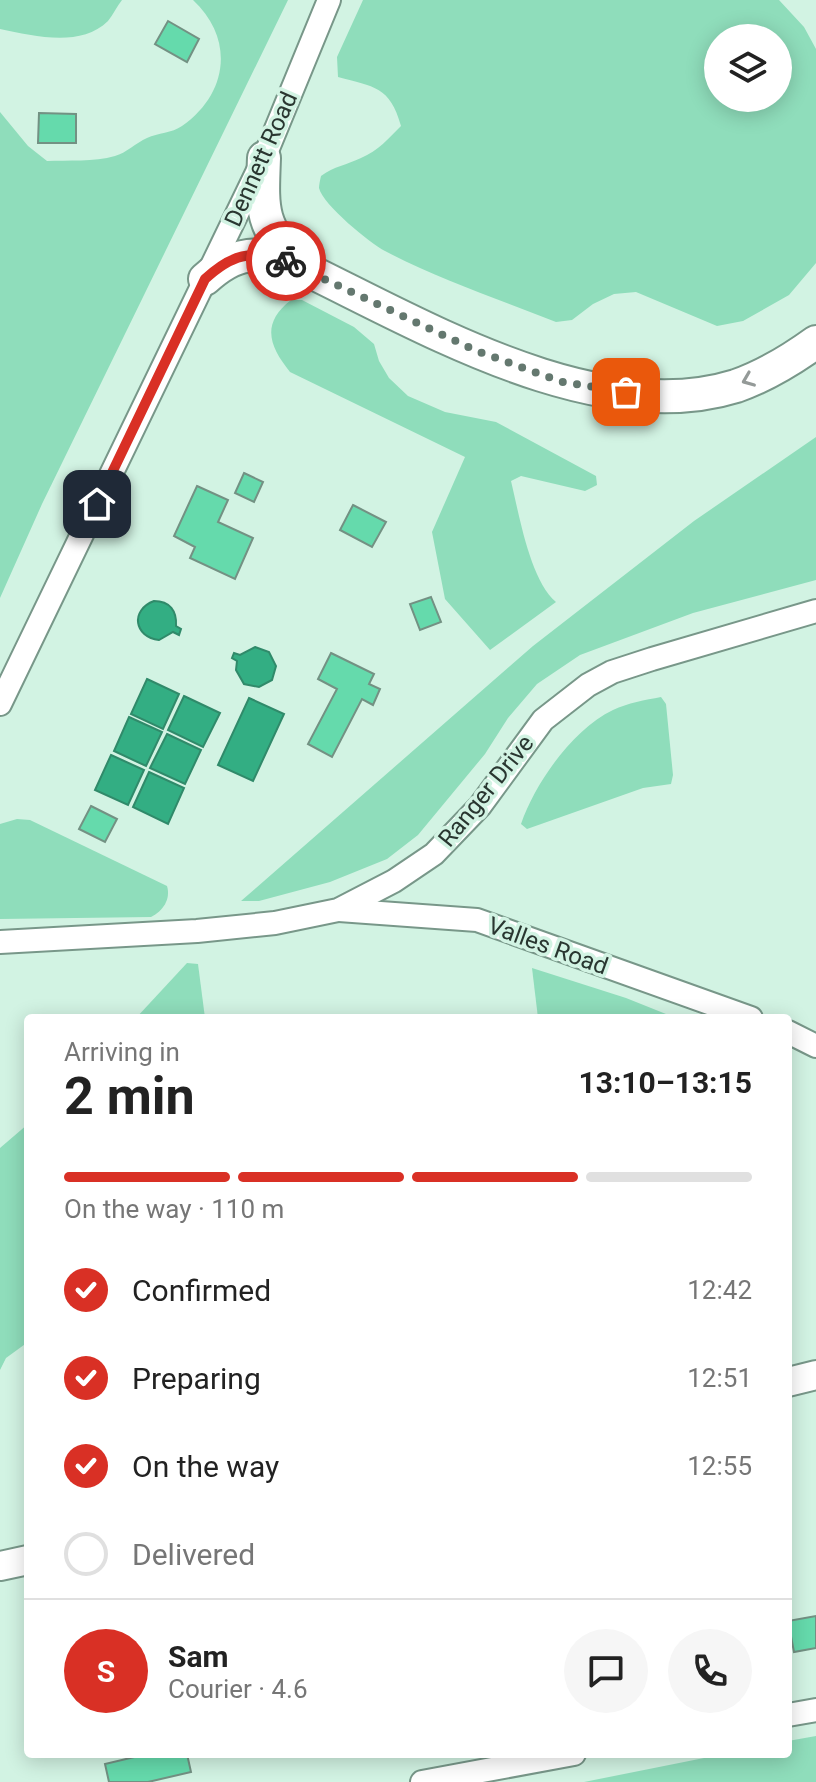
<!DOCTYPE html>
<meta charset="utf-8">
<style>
:root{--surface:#fff;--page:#f6f6f6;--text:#222;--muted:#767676;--line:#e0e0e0;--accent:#d93025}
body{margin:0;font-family:Roboto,sans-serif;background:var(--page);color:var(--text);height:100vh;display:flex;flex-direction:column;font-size:30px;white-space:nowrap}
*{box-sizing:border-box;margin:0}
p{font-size:26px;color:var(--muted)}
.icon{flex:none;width:44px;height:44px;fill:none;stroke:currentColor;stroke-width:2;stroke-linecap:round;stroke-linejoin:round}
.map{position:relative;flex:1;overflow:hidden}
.side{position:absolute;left:24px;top:1014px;width:768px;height:744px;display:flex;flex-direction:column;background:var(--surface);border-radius:8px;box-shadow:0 4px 20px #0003}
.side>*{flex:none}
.fabs{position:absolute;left:704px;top:24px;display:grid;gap:16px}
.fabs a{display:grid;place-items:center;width:88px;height:88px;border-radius:50%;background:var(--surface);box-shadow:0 4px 20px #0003;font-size:40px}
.pin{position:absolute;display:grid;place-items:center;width:68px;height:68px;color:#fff;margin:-34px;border-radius:16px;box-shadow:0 4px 12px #0006}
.courier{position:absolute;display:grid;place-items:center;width:80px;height:80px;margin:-40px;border:6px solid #d93025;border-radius:50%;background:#fff;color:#222;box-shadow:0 2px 10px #0007}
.head em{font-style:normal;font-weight:700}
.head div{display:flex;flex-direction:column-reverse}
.head{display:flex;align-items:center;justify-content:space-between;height:136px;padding:0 40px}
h1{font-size:52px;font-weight:700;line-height:60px}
.bar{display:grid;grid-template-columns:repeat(4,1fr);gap:12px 8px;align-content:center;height:96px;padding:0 40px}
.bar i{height:10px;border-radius:6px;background:var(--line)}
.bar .current{background:var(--accent)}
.bar p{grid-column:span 4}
.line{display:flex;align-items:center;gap:20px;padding:0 40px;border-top:2px solid var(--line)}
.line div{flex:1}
.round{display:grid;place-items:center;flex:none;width:84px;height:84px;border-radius:42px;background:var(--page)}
ol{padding:0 40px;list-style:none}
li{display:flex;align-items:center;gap:24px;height:88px}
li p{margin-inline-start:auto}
li .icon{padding:8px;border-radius:50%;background:var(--accent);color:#fff;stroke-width:4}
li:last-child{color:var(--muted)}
li i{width:44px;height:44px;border:4px solid var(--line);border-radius:50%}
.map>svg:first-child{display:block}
.green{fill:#8fddbb;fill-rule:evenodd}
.water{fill:#33ae83;stroke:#308a6a;stroke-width:2}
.building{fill:#65daac;stroke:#739183;stroke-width:2}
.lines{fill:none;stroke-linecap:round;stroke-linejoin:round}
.minor-casing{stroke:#789789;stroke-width:26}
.major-casing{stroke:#789789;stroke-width:32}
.highway-casing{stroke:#789789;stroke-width:36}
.minor{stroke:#fff;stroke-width:22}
.major{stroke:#fff;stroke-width:28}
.highway{stroke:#fff;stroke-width:32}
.oneway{stroke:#949a98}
.done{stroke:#64786f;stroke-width:8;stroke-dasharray:0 14.4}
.route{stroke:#d93025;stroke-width:10}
.labels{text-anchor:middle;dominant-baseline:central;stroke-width:7;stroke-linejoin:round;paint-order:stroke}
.street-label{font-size:24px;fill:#293630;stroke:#d2f3e3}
</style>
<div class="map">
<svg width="816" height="1782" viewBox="0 0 816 1782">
<rect width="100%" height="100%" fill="#d2f3e3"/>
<g class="green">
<path d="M0 0H122C117 6 113 15 108 21 80 48 35 36 0 29Z"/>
<path d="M193 0H288L42 504 0 598V112L28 146 47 161C68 160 94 162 115 156 126 153 136 143 147 138 158 133 172 133 182 126 228 94 235 39 193 0Z"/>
<path d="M363 0H779L804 27 816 49V263L789 295 743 321 717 326 636 292 614 294 593 304 572 320 556 322C499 299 440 280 385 251 370 243 323 205 319 188 319 185 320 180 321 176 334 166 347 165 361 158 378 151 389 138 401 126 390 86 374 87 338 77L337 57ZM718 38H778V98H718Z"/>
<path d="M291 300H302L354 327 374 344 379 361 389 378 408 396 445 412 496 422 596 476 597 485 585 491 521 476 511 481C519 514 530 580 556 602L490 650 445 599 432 532 465 457 290 372C270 347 260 324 291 300Z"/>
<path d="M816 437V580L693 613 580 655 537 684 508 718 485 754 418 835 387 859 330 882 259 901H241L533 646 694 521Z"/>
<path d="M661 697 666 704 673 775 671 784 643 788 527 829 521 824C535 783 573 729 613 710 628 703 645 700 661 697Z"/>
<path d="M17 819 30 820 167 886C171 899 163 911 151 917L0 919V824Z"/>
<path d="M187 963 198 964 205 1018H136Z"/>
<path d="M532 968 626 998 676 1018H538Z"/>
<path d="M28 1124V1342L6 1358 0 1370V1148Z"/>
<path d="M816 1736V1782H584L724 1754H788V1741Z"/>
</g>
<g class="water">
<path d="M154 601C170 601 177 611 176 626L181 629 179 635 173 632 159 640C134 637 130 610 154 601Z"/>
<path d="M255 647 269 652 276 666 272 680 259 687 244 684 236 670 237 661 232 658 234 653 240 655Z"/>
<path d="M147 679 179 694 163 729 131 714Z"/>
<path d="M184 696 220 713 203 747 168 730Z"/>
<path d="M249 698 284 714 253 781 218 765Z"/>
<path d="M129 717 162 732 146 766 114 751Z"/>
<path d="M167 734 201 750 185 784 150 768Z"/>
<path d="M111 755 144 770 128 805 95 790Z"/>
<path d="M149 772 184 788 168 824 133 807Z"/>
</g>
<g class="building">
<path d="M168 21 199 39 187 62 155 44Z"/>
<path d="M39 113 76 114V143H38Z"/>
<path d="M244 473 263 482 254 502 235 493Z"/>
<path d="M197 486 228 500 218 522 253 538 235 579 190 558 195 547 174 536Z"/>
<path d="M353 505 386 522 372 547 340 530Z"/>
<path d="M431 597 441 622 420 630 410 604Z"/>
<path d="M331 653 374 674 369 684 380 689 373 705 362 699 332 757 308 744 337 689 318 679Z"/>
<path d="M91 806 117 819 105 842 79 829Z"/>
<path d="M816 1616V1648L794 1652 788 1621Z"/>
<path d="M147 1754H187L191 1772 148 1782H109L105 1764Z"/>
</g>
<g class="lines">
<g class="minor-casing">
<g id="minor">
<path d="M0 704 264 158 329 0"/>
<path d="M339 910 477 920 751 1018"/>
<path d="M0 942 197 931 275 923 338 910 394 881 434 854 480 806 543 720 588 685 612 672 652 659 816 611"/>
<path d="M788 1032 816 1046"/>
<path d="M788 1715 816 1710"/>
<path d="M422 1782 574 1754"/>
</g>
</g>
<g class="major-casing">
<g id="major">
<path d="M788 1382 816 1375"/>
<path d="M0 1566 28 1560"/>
</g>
</g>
<g class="highway-casing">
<g id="highway">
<path d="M264 158C262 209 260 225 297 265"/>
<path d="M205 279C238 249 256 252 297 265 420 324 595 430 736 386 765 376 791 360 816 342"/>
</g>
</g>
<use href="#minor" class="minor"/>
<use href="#major" class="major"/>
<use href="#highway" class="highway"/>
</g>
<defs><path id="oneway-chevron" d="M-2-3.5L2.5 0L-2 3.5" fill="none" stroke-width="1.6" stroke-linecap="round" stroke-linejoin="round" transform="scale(2)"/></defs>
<use class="oneway" href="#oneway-chevron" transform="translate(748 380) rotate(158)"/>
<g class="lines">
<path class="done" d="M286 261 477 351 562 382 626 392"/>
<path class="route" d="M97 504 205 279C232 254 250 250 286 261"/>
</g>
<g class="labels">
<g class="street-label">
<text transform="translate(261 159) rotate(-66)">Dennett Road</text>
<text transform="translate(486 791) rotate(-51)">Ranger Drive</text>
<text transform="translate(548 946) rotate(20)">Valles Road</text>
</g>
</g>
</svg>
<div class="fabs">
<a><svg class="icon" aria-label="layers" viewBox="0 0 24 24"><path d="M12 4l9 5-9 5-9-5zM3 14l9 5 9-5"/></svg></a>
</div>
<div class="pin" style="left:626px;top:392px;background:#ea580c"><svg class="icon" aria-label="bag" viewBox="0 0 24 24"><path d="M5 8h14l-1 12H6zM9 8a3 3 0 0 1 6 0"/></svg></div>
<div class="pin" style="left:97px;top:504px;background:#1f2937"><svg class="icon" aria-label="home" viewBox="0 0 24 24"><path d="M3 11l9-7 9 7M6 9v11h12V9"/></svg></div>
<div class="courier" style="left:286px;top:261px"><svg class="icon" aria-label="bike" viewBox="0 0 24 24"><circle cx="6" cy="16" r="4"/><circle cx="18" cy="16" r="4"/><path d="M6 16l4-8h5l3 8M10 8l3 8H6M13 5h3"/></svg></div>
<section class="side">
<div class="head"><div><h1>2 min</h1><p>Arriving in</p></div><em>13:10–13:15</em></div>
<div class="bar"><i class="current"></i><i class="current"></i><i class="current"></i><i></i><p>On the way · 110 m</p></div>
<ol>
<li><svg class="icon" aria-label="check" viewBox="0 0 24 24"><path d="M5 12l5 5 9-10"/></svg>Confirmed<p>12:42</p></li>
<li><svg class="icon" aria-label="check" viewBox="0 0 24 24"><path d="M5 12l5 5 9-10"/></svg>Preparing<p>12:51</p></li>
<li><svg class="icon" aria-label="check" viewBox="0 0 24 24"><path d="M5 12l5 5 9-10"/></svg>On the way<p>12:55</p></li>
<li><i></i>Delivered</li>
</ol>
<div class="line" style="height:144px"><b class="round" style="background:var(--accent);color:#fff">S</b><div><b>Sam</b><p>Courier · 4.6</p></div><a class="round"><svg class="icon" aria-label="chat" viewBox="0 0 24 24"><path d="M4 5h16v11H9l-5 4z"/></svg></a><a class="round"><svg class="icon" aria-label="phone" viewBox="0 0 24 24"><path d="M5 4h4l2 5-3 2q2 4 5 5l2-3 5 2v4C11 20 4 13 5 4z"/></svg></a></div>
</section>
</div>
